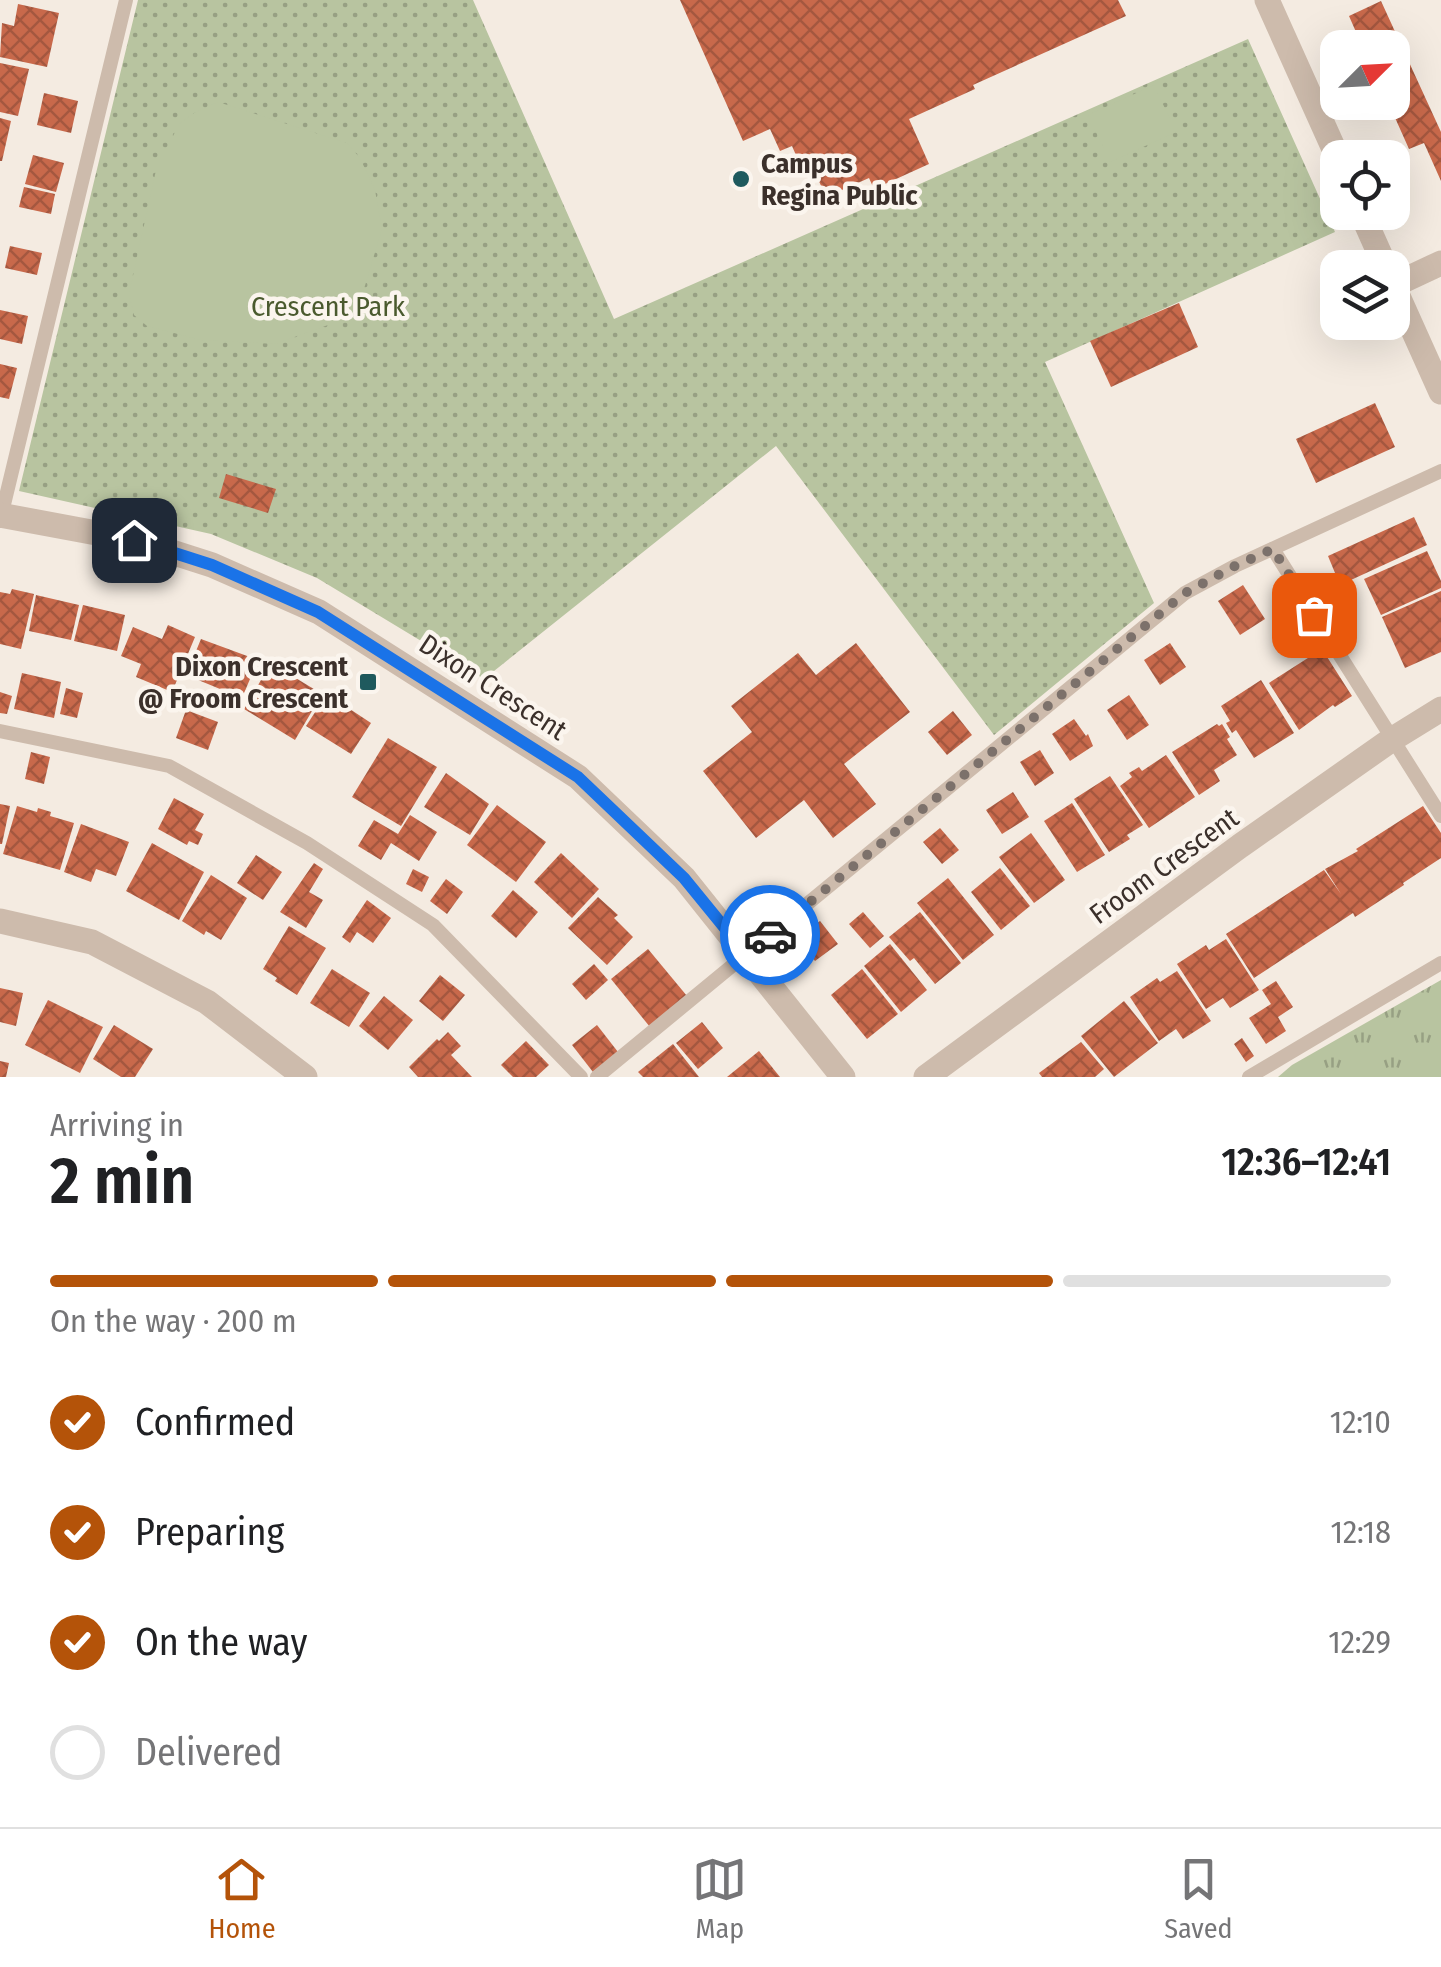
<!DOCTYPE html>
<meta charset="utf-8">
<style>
:root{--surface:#fff;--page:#f6f6f6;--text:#202124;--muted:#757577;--line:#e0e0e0;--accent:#b45309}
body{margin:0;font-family:"Fira Sans Condensed",sans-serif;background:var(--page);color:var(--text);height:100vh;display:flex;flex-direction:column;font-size:38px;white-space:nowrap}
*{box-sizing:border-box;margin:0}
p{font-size:32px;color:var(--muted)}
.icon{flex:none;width:55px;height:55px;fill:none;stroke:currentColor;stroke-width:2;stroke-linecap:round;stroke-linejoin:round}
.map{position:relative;height:1077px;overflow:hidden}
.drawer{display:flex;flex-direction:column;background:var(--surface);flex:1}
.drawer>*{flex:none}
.needle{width:65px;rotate:66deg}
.controls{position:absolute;left:1320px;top:30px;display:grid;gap:20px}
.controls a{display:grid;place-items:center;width:90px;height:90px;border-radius:20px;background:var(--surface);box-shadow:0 10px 40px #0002;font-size:50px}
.pin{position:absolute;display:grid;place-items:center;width:85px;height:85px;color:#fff;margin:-42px;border-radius:20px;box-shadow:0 5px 15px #0006}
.courier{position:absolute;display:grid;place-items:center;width:100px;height:100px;margin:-50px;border:8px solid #1a73e8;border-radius:50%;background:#fff;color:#222;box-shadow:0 2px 12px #0007}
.overview em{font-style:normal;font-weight:600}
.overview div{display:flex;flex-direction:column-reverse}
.overview{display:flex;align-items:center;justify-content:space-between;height:170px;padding:0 50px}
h1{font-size:65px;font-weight:600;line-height:75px}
.bar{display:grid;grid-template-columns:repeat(4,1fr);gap:15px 10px;align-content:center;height:120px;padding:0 50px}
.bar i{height:12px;border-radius:8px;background:var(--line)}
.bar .current{background:var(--accent)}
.bar p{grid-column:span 4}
ol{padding:0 50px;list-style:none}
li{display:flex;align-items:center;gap:30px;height:110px}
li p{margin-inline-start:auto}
li .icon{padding:10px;border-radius:50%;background:var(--accent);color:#fff;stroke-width:4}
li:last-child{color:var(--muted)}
li i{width:55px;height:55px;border:5px solid var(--line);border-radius:50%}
.dock{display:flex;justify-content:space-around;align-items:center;height:140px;border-top:2px solid var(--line);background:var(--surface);font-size:28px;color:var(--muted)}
.dock a{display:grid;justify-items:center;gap:5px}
.dock .current{color:var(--accent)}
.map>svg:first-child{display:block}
.grass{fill:url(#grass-tufts)}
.park{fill:url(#park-dots)}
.pitch{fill:#b8c4a0}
.building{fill:url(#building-cross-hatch)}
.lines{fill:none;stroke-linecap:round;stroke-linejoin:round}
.service{stroke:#cdbbac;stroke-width:14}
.minor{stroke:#cdbbac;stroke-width:25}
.done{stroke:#7c716b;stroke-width:10;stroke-dasharray:0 18}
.route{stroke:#1a73e8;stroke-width:12}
.poi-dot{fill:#1f5a5e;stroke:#fbf5ee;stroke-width:4}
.labels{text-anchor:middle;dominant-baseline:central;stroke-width:9;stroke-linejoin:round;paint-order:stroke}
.poi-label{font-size:28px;font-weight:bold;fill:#3b302b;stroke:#fbf5ee;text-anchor:start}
.park-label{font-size:28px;fill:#4a5a2e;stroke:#fbf5ee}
.street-label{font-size:28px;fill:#3b302b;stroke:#fbf5ee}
</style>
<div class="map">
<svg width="1441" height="1077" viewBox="0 0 1441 1077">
<defs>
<pattern id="grass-tufts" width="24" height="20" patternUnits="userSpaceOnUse" patternTransform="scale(2.5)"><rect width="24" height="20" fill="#b8c4a0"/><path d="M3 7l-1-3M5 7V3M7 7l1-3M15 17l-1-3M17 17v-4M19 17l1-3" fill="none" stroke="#97a083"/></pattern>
<pattern id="park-dots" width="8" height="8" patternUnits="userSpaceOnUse" patternTransform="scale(2.5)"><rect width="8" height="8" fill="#b8c4a0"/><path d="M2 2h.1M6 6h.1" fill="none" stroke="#97a083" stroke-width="1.8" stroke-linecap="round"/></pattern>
<pattern id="building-cross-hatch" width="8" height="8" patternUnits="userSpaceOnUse" patternTransform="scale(2.5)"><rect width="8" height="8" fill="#c8694b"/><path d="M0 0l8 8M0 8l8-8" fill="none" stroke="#a4573f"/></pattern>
</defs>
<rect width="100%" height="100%" fill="#f4ebe1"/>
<path class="grass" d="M1441 980V1077H1278L1292 1065Z"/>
<path class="park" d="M138 0H473L614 319 1248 39 1335 232 1045 362 1154 603 994 735 776 446 484 679 317 578 211 534 19 491Z"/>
<g class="pitch">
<path d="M1154 85 1176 132 1110 162 1088 115Z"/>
<path d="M218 102 347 143 360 158 375 190 382 229 364 289 328 325 275 344 201 340 147 326 134 315 129 294 156 170 179 124 194 113Z"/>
</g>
<g class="building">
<path d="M680 0H1118L1126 16 973 85 975 89 909 119 929 164 874 189 869 178 826 197 814 170 819 167 814 155 799 162 792 146 780 151 770 129 743 141Z"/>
<path d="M1381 1 1441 132V181L1424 143 1409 149 1388 102H1392V48H1363L1349 16Z"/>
<path d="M18 4 59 13 47 67 0 57 2 23 14 26Z"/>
<path d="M0 63 29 69 18 116 0 112Z"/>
<path d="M44 93 78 101 71 133 37 125Z"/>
<path d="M0 118 11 121 2 161H0Z"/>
<path d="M33 155 64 163 56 192 25 184Z"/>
<path d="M24 187 55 194 51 214 19 207Z"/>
<path d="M10 246 42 253 37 275 5 268Z"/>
<path d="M1179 303 1198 347 1111 387 1090 341Z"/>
<path d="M0 310 28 316 22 344 0 339Z"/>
<path d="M0 364 17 368 9 399 0 397Z"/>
<path d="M1375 403 1395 447 1316 483 1296 439Z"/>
<path d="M226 474 276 489 268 513 219 498Z"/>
<path d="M1414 517 1427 545 1340 585 1328 556Z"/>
<path d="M1427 551 1441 581V588L1381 615 1364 579Z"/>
<path d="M1243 585 1265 619 1240 635 1218 601Z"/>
<path d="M12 589 34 594 21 649 0 644V592L10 594Z"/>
<path d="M1441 591V652L1405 668 1382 617Z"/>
<path d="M36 595 79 605 71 640 29 631Z"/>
<path d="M83 605 125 615 117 651 74 641Z"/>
<path d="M168 625 195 637 172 692 136 677 141 664 121 656 133 627 162 639Z"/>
<path d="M201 639 258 660 242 698 186 675Z"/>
<path d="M856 643 910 712 844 764 876 804 833 838 804 800 756 838 703 771 752 732 731 706 798 653 816 675Z"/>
<path d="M1170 643 1186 667 1160 685 1144 660Z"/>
<path d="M1322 649 1352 696 1335 707 1333 705 1299 730 1269 683Z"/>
<path d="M271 663 322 694 295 740 244 709Z"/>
<path d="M22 673 61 682 54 718 14 709Z"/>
<path d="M1261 680 1294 733 1254 758 1236 730 1232 733 1226 723 1230 721 1221 706Z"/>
<path d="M66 688 83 693 77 718 60 714Z"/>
<path d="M0 692 12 696 7 714 0 713Z"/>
<path d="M327 694 371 723 351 754 306 726Z"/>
<path d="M1129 695 1149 725 1127 740 1107 710Z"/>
<path d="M186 710 218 722 208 750 176 738Z"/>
<path d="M953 711 972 735 947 755 928 732Z"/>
<path d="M1074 719 1086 736 1088 734 1093 746 1070 761 1052 734Z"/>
<path d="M1217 724 1219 726 1222 724 1230 737 1227 739 1237 755 1214 770 1220 781 1199 795 1172 752Z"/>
<path d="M388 738 437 767 401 826 352 797Z"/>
<path d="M1040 750 1054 773 1035 786 1020 762Z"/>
<path d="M31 752 50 757 44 784 25 779Z"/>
<path d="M1166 755 1195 797 1149 828 1120 786 1132 777 1129 773 1139 767 1142 771Z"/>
<path d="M446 773 489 804 470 835 424 807Z"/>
<path d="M1110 776 1143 825 1127 835 1130 839 1109 852 1074 799Z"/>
<path d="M1013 792 1029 817 1002 834 986 810Z"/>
<path d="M174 798 204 814 195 830 203 834 198 845 189 841 187 845 158 829Z"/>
<path d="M1072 803 1105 855 1077 872 1044 821Z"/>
<path d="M0 804 10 806 2 844H0Z"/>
<path d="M497 805 546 842 516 882 467 845Z"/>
<path d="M17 806 37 812 38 808 51 812 50 816 74 823 60 870 3 854Z"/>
<path d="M1423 806 1441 833V858L1403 883 1404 885 1355 917 1353 913 1254 978 1226 934 1324 870 1341 894 1325 869 1358 851 1356 849Z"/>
<path d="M410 815 437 832 419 861 391 843 381 860 358 846 374 820 398 834Z"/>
<path d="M81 824 129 842 116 876 96 869 91 882 64 872Z"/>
<path d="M940 828 959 850 942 864 923 842Z"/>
<path d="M1031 833 1065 880 1034 903 999 857Z"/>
<path d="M152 843 204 872 179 920 126 891Z"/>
<path d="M561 853 599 889 572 918 534 882Z"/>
<path d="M256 855 282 872 263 900 237 883Z"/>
<path d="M314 863 323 869 309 892 323 900 306 928 280 912Z"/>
<path d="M1000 868 1030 906 1001 930 971 892Z"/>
<path d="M413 869 429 877 422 892 406 884Z"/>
<path d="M211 875 247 898 221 940 206 931 204 935 182 921Z"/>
<path d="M948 878 994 935 963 960 917 903Z"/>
<path d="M446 879 463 892 447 914 430 901Z"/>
<path d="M513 890 538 912 516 938 491 916Z"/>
<path d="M598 897 618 915 614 918 633 937 607 965 568 928Z"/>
<path d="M367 900 391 918 373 943 357 932 350 943 342 937Z"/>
<path d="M863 912 884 936 870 948 849 924Z"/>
<path d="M920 912 961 963 935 984 914 958 910 961 889 937Z"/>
<path d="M820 921 838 944 815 961 798 939Z"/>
<path d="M289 926 326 948 297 995 275 981 277 978 263 969Z"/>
<path d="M1226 939 1259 990 1230 1008 1223 998 1206 1009 1177 964 1206 945 1209 950Z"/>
<path d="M890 944 927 990 901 1012 864 966Z"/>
<path d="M648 949 687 996 650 1027 611 979Z"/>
<path d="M594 964 608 980 586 1000 572 984Z"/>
<path d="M332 969 370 993 349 1027 310 1003Z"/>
<path d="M862 969 898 1014 867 1039 831 995Z"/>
<path d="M1177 971 1211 1021 1183 1039 1176 1029 1159 1041 1130 997 1157 978 1160 982Z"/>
<path d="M440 975 465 995 443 1021 419 1001Z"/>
<path d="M1276 981 1293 1007 1278 1017 1286 1031 1266 1044 1249 1018 1271 1004 1262 990Z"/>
<path d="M0 988 23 993 16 1026 0 1022Z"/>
<path d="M384 996 413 1020 388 1050 359 1026Z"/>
<path d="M48 1000 103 1027 80 1073 25 1045Z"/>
<path d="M1124 1001 1158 1043 1114 1077 1081 1036Z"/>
<path d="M702 1022 723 1048 698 1069 676 1043Z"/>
<path d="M114 1025 153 1049 135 1077H121L93 1059Z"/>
<path d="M597 1025 618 1052 593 1072 572 1045Z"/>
<path d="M448 1032 461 1046 451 1055 472 1077H418L409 1067 437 1039 439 1041Z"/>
<path d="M1242 1038 1254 1056 1246 1062 1234 1044Z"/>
<path d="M526 1041 549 1065 536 1077H513L501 1065Z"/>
<path d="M1081 1042 1104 1069 1095 1077H1042L1039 1073Z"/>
<path d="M673 1044 699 1077H643L638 1072Z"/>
<path d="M759 1051 780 1077H727Z"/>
<path d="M0 1061 9 1063 6 1077H0Z"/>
</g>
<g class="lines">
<g class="service">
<path d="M0 521 126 0"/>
<path d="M1273 549 1441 816"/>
<path d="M0 731 169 766 307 843 433 925 581 1077"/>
<path d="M597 1077 1185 593 1235 566 1441 471"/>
<path d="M1249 1077 1441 963"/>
</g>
<g class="minor">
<path d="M1267 0 1338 158"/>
<path d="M1361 212 1386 268"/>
<path d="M1392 283 1441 392"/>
<path d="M1394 285 1441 263"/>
<path d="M0 515 134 540 212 565 319 612 578 777 684 878 843 1077"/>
<path d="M0 921 92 942 207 1002 305 1077"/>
<path d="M926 1077 1240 846 1391 740 1441 709"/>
</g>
</g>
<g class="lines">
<path class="done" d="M770 935 1185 593 1235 566 1273 549 1314 615"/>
<path class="route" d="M134 540 212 565 318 612 578 777 684 878 746 954 770 935"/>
</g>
<g class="poi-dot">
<circle cx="741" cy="179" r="10"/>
<rect x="358" y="672" width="20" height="20" rx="5"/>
</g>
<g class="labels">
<g class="poi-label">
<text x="761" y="163">Campus<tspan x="761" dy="32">Regina Public</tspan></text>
<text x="348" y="666" text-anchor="end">Dixon Crescent<tspan x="348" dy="32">@ Froom Crescent</tspan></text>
</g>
<g class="park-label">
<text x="328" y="306">Crescent Park</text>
</g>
<g class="street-label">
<text transform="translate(493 687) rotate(33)">Dixon Crescent</text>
<text transform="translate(1164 866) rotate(-36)">Froom Crescent</text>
</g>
</g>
</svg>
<div class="controls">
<a><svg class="needle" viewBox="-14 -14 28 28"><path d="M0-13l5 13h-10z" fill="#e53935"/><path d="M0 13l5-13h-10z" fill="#757577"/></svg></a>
<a><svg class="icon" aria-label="locate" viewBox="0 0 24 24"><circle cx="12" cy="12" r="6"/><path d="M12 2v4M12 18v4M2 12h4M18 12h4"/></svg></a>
<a><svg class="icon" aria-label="layers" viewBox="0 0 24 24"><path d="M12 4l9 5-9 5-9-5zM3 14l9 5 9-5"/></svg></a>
</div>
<div class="pin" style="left:1314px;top:615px;background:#ea580c"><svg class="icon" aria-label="bag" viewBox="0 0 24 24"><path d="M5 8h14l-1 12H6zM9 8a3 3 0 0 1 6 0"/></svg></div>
<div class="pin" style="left:134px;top:540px;background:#1f2937"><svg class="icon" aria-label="home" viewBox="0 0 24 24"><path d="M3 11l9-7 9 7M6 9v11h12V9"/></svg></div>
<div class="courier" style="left:770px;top:935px"><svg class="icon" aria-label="car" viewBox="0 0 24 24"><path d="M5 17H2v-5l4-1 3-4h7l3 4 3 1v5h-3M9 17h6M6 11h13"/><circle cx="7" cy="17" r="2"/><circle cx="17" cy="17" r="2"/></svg></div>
</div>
<section class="drawer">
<div class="overview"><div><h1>2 min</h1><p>Arriving in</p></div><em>12:36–12:41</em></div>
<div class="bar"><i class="current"></i><i class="current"></i><i class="current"></i><i></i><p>On the way · 200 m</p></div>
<ol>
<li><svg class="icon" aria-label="check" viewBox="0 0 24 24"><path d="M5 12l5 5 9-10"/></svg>Confirmed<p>12:10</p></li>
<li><svg class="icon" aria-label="check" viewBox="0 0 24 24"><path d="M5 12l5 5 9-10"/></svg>Preparing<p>12:18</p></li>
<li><svg class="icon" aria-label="check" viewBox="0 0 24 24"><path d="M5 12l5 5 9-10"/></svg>On the way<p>12:29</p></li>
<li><i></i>Delivered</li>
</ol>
</section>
<nav class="dock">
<a class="current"><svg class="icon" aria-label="home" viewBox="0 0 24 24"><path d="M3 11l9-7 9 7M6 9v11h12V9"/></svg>Home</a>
<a><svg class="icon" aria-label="map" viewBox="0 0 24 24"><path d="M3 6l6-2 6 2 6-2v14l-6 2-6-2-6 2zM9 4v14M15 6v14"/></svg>Map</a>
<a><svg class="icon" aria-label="saved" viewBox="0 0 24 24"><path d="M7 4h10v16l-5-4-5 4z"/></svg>Saved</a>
</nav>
